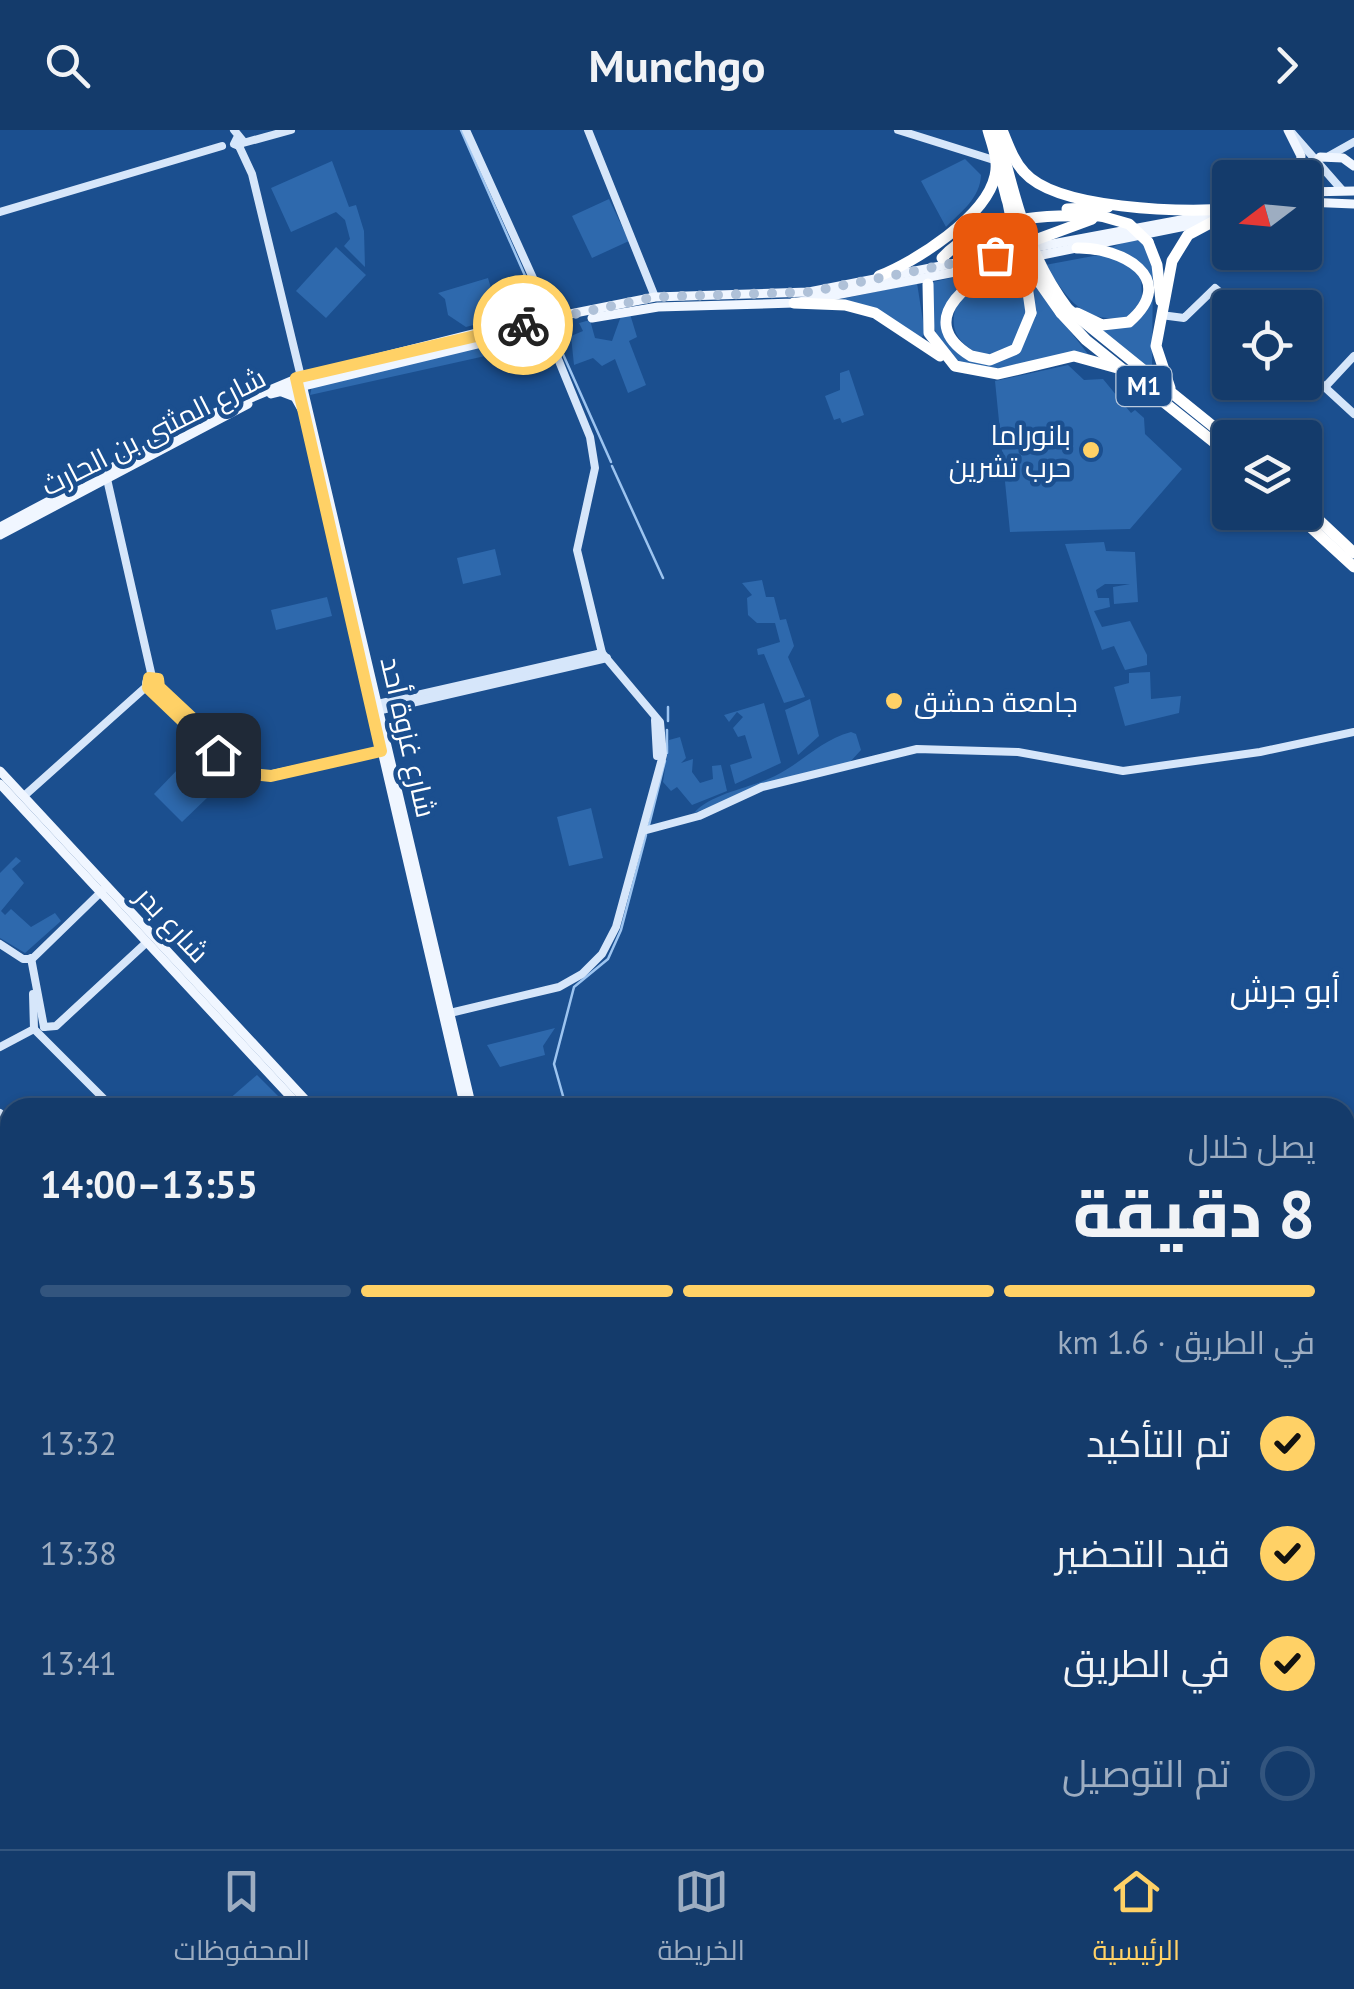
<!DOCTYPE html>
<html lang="ar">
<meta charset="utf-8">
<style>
:root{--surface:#143b6b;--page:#1d4271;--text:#f1f3f6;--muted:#9dadc1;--line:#33557e;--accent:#ffd166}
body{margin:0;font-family:"PT Sans",Cairo,sans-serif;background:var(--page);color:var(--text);direction:rtl;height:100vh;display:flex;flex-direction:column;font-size:38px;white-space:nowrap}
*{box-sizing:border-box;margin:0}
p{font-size:32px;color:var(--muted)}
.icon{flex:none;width:55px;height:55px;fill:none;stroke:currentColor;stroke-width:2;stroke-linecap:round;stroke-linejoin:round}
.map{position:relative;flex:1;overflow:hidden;direction:ltr}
.sheet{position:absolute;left:0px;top:968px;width:1355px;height:752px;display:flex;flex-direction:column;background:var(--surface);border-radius:30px 30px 0 0;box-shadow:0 2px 8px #0004,0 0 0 2px var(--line);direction:rtl}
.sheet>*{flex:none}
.needle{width:65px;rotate:254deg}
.tools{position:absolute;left:1212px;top:30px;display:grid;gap:20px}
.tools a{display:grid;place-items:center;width:110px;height:110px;border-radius:10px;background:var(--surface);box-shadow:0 2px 8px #0004,0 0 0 2px var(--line);font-size:50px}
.pin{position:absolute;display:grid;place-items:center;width:85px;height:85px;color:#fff;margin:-42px;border-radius:20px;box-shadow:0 5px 15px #0006}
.courier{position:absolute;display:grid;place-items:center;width:100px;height:100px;margin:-50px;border:8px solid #ffd166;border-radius:50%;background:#fff;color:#222;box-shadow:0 2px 12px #0007}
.head em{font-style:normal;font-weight:800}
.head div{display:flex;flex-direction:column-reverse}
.head{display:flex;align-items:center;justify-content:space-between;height:170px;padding:0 40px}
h1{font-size:65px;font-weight:800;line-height:75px}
.bar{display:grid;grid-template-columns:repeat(4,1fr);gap:15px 10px;align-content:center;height:120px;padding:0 40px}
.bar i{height:12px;border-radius:8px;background:var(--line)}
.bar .active{background:var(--accent)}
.bar p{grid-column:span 4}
ol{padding:0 40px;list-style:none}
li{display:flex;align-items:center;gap:30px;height:110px}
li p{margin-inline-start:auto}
li .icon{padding:10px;border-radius:50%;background:var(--accent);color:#111;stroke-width:4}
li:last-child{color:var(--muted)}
li i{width:55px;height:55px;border:5px solid var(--line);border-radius:50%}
header{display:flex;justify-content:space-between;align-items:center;height:130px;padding:0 40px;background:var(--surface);font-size:45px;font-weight:800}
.dock{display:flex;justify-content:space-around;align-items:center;height:140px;border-top:2px solid var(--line);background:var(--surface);font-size:28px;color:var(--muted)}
.dock a{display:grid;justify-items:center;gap:5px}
.dock .active{color:var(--accent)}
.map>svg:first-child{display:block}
.green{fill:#2e69ad}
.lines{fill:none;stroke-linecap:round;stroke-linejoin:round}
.stream{stroke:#9cc4f0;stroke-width:2.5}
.secondary{stroke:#d6e6fa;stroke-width:8}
.primary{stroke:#f0f6ff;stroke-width:9}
.highway{stroke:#fff;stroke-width:11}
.highway-bridge{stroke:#fff;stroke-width:11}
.done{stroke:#afc1d8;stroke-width:10;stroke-dasharray:0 18}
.route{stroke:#ffd166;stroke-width:12}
.poi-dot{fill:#ffd166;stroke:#1b4f8f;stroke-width:4}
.labels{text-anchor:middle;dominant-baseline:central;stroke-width:9;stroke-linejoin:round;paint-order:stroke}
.shield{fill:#1b4f8f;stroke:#bbcadd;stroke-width:2.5}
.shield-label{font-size:25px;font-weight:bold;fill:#fff}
.street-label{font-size:28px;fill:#fff;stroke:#1b4f8f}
.poi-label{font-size:28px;fill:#fff;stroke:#1b4f8f;text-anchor:end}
.quarter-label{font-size:32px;fill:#fff;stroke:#1b4f8f}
</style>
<header><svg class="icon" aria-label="forward" viewBox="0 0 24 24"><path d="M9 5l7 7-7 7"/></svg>Munchgo<svg class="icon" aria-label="search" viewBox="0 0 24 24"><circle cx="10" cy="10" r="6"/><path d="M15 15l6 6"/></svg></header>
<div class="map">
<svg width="1354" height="1719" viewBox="0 0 1354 1719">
<rect width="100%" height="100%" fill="#1b4f8f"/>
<g class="green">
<path d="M965 29 981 45C980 68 962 81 946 97L921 51Z"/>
<path d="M332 31 349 77 356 75 364 101 365 137 344 116 350 109 345 90 336 82 291 102 271 58Z"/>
<path d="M609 69 629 111 592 128 572 86Z"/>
<path d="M1130 110 1142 111 1153 134 1152 241 1093 193 1104 198 1147 177C1144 147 1145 124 1110 118Z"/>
<path d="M336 117 366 145 326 188 296 161Z"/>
<path d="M1104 124 1118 127 1141 147 1142 169 1128 187C1082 194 1069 170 1045 135Z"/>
<path d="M1020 139 1028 183 1015 215 984 227C960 214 947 203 957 173L987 146Z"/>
<path d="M969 144 970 148C948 163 943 180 946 205L971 229 1014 225C1033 205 1035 182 1034 155L1088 224C1057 219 1033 235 1003 239 944 246 925 201 933 152Z"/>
<path d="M488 148 500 188 466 197 448 185 445 169 438 163Z"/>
<path d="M917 153 925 204 920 209 837 170Z"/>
<path d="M630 184 637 207 629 211 646 255 628 263 615 229 602 236 593 228 574 235 571 206 583 201 579 193 590 190 595 208 612 211 621 186Z"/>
<path d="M538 204 539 214 310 265 312 256Z"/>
<path d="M1068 235 1084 250 1103 249 1131 283 1135 280 1144 288 1145 304 1182 339 1130 399 1010 402 995 251Z"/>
<path d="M849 240 864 285 842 293 840 288 834 290 825 266 840 260V243Z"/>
<path d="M1104 412 1106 421 1135 422 1138 472 1114 474 1113 457 1130 454H1105L1096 460 1098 468H1109L1110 477 1094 481 1102 497 1130 491 1147 525V535L1125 540 1114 516 1102 520 1065 414Z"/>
<path d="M495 419 501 445 463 454 457 428Z"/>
<path d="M762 450 766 467H774L780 490 786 489 794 516 788 527 805 567 784 573 764 524 758 525 757 519 780 512 775 493H757L748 485 747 468 752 465 742 453Z"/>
<path d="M327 467 332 486 276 500 271 480Z"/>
<path d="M1150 542 1151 569 1181 566 1179 583 1125 596 1114 557 1129 553V543Z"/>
<path d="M810 569 819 606 798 625 785 580Z"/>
<path d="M764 573 781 633 735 654 730 635 752 628 745 605 738 607 733 598 743 587 737 582 729 592 724 585Z"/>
<path d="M851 602 856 604 861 620 850 632 777 650 694 683C711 663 751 658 775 646 803 632 821 610 851 602Z"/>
<path d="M680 607 686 628 681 633 693 629 692 642 700 653 713 649 712 636 721 635 727 661 692 675 677 657 671 661 663 652 669 610Z"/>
<path d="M181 636 209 666 182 692 154 664Z"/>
<path d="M591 678 603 728 569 736 557 687Z"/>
<path d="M16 727 21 731 12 739 24 753 1 781 5 785 11 779 31 797 55 783 61 791 25 823 0 808V743Z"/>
<path d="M555 898 543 916 545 925 500 937 487 915Z"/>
<path d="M257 945 281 969 273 977H220Z"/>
</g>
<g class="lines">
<g class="stream">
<path d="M461 0 537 173"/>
<path d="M554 204 611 332"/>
<path d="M612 336 663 448"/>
<path d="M668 591V577"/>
<path d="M667 623V600"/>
<path d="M649 695 665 631"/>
<path d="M563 966 554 934 574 857 608 829 621 800 646 705"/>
<path d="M1345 1628 1354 1641"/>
</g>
<g class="secondary">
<path d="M234 0 243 11 239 16 234 14 237 8"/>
<path d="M466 0 552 190"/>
<path d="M588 0 655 167"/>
<path d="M898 0 997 31"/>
<path d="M1292 3 1342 60"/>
<path d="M243 13 291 0"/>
<path d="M239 16 252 44 301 247"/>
<path d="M1329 26 1354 12"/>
<path d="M0 82 222 16"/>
<path d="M1161 185 1184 188 1215 158 1238 178"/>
<path d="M1305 239 1354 284"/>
<path d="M1325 257 1354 226"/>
<path d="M107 349 152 547"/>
<circle cx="153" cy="554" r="7"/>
<path d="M159 557 226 623 258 645"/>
<path d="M153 560 233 640 249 649 381 621"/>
<path d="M373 575 602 523"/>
<path d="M377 581 607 528"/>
<path d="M655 590 657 626"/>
<path d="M24 666 147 556"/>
<path d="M643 701 699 686 762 657 917 619 1018 622 1123 641 1260 622 1354 602"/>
<path d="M0 814 23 829H32L103 760"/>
<path d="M31 828 44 897"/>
<path d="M33 864 34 899"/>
<path d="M450 883 559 857 582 844 602 824 616 797 663 625 660 592 602 523 577 420 595 338 590 307 545 197"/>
<path d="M44 897 56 896 147 812"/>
<path d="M34 899 113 978"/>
<path d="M0 917 34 899"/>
<path d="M0 983 10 994"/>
<path d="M0 1057 10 1059"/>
<path d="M0 1371 10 1376"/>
<path d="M1345 1601 1354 1606"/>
<path d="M1345 1607 1354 1612"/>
<path d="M275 1710 277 1719"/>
</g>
<g class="primary">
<path d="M1288 0 1301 26 1299 48"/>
<path d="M1304 48 1320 27 1343 28 1354 36"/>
<path d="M1305 62 1354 61"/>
<path d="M1305 72 1354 74"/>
<path d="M1031 118 1213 84"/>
<path d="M1032 127 1230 87"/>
<path d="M592 188 658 177 794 173 1002 133"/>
<path d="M301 250 472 978"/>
<path d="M282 262 295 267 304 283"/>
<path d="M271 264 543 198"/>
<path d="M305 289 465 978"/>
<path d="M0 397 215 283 301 247 480 202 655 167 809 162 1001 124"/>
<path d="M0 405 248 274"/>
<path d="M0 641 313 978"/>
<path d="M0 654 301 978"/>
<path d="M1345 1225 1354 1230"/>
<path d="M1345 1237 1354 1242"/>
</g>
<g class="highway">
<path d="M1002 0C1008 14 1013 30 1024 42 1057 80 1182 82 1230 79"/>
<path d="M1067 79 1108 77"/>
<path d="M1148 112 1157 135 1161 171"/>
<path d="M995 125 1092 89"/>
<path d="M942 128C983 85 1046 85 1101 86"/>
<path d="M1016 130C977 144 909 188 971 226L990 230 1016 219 1031 183"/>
<path d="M879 146C915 132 986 87 995 46 999 30 992 15 988 0"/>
<path d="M928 154 929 203 955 236 998 244 1074 226 1121 239"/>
<path d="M794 173 845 175 875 183 940 226"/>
<path d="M1068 179 1230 310"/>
<path d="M1061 183 1086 210 1230 325"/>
<path d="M1077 183 1102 195 1129 192C1180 148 1121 117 1077 118"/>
<path d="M1170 258 1156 216 1172 131 1188 105 1218 89"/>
<path d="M1305 377 1354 423"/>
<path d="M1294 382 1354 437"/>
</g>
<g class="highway-bridge">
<path d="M998 2C1014 66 1027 125 1068 179"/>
<path d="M997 31 1007 70"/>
<path d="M1008 73 1016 113"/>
<path d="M1101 86 1129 94 1148 112"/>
<path d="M1018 107 1037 149 1061 183"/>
<path d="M1024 135 1031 183"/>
</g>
</g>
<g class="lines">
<path class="done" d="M523 195 654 167 809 162 995 125"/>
<path class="route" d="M218 625 148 558 149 548 158 549 159 557 252 644 271 646 381 621 296 248 523 195"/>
</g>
<g class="poi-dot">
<circle cx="1091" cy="320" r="10"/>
<circle cx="894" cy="571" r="10"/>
</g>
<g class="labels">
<rect class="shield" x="1116.5" y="236" width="55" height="40" rx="8"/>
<g class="shield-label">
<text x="1144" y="256">M1</text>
</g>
<g class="street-label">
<text transform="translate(153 301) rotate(-27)">شارع المثنى بن الحارث</text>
<text transform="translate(409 607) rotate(77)">شارع غزوة أحد</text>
<text transform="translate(173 794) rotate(47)">شارع بدر</text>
</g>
<g class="poi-label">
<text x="1071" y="304">بانوراما<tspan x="1071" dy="32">حرب تشرين</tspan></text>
<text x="914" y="571" text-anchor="start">جامعة دمشق</text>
</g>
<g class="quarter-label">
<text x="1285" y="860">أبو جرش</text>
</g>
</g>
</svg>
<div class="tools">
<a><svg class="needle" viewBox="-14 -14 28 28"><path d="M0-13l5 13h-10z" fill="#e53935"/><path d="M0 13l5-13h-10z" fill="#9dadc1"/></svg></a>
<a><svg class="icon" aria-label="locate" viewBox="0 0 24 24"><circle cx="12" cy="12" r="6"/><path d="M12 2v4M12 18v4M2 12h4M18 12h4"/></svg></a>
<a><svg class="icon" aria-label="layers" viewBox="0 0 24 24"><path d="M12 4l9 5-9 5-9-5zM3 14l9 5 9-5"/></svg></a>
</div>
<div class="pin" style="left:995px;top:125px;background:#ea580c"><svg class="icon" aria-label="bag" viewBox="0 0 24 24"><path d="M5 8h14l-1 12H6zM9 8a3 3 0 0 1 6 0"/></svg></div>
<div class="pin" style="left:218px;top:625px;background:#1f2937"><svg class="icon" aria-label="home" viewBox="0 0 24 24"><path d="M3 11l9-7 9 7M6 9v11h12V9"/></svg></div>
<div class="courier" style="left:523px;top:195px"><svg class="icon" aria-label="bike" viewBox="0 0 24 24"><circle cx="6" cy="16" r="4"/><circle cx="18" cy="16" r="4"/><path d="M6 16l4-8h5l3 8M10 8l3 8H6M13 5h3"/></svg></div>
<section class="sheet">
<div class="head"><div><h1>8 دقيقة</h1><p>يصل خلال</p></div><em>13:55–14:00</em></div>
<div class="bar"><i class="active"></i><i class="active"></i><i class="active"></i><i></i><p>في الطريق · 1.6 km</p></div>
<ol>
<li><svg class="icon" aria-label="check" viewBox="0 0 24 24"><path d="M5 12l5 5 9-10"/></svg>تم التأكيد<p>13:32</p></li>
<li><svg class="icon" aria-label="check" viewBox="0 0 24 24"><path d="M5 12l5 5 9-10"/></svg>قيد التحضير<p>13:38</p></li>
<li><svg class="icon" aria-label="check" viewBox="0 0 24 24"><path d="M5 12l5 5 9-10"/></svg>في الطريق<p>13:41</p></li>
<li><i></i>تم التوصيل</li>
</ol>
</section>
</div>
<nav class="dock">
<a class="active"><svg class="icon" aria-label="home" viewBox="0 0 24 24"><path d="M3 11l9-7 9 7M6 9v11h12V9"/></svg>الرئيسية</a>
<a><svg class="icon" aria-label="map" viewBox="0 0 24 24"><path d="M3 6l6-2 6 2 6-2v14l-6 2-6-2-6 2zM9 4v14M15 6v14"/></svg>الخريطة</a>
<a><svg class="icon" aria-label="saved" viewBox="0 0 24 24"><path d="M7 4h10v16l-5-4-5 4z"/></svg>المحفوظات</a>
</nav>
